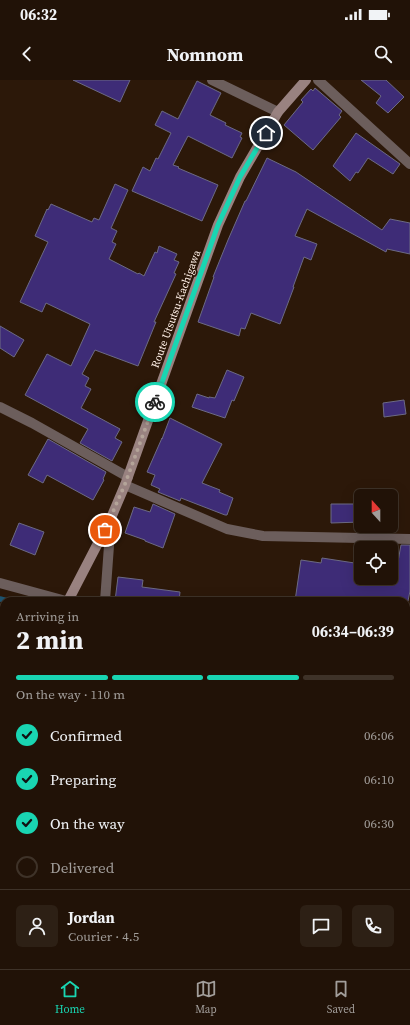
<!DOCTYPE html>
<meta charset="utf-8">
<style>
:root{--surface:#211207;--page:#2d2015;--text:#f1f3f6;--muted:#a29e9b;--line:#3e3228;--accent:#19d5b2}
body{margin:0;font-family:"Source Serif 4",serif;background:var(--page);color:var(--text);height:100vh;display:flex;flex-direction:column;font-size:15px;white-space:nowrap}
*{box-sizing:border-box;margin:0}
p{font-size:13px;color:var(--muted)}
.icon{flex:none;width:22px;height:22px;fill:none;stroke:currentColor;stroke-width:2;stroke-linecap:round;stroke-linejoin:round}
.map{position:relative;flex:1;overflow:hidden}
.panel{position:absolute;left:0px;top:517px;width:410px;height:372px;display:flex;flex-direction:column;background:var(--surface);border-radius:12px 12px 0 0;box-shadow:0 4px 16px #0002,0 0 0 1px var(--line)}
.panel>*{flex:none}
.needle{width:26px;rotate:339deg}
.tools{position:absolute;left:354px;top:409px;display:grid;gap:8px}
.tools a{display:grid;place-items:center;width:44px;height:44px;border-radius:6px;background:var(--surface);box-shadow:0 4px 16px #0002,0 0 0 1px var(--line);font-size:20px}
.pin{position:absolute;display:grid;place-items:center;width:34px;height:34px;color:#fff;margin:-17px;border:2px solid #fff;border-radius:50%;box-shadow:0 1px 4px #0007}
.courier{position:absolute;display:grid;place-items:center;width:40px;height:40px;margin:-20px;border:3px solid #19d5b2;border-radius:50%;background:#fff;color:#222;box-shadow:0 1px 5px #0007}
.overview em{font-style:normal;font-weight:700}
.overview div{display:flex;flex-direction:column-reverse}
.overview{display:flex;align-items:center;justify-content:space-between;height:68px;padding:0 16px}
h1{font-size:26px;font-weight:700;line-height:30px}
.bar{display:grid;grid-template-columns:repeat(4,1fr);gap:6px 4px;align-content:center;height:48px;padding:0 16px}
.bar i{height:5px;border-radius:3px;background:var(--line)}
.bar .selected{background:var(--accent)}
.bar p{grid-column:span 4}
.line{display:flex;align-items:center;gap:10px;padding:0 16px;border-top:1px solid var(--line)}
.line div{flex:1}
.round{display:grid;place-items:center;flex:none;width:42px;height:42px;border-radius:6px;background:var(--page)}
ol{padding:0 16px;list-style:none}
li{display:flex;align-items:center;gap:12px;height:44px}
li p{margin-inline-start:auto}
li .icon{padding:4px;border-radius:50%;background:var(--accent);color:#111;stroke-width:4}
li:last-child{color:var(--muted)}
li i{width:22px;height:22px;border:2px solid var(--line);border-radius:50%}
.status{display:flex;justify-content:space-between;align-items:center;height:28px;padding:0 20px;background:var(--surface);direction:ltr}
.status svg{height:11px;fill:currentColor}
header{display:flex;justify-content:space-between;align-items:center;height:52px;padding:0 16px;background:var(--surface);font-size:18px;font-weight:700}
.tabs{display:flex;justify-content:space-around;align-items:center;height:56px;border-top:1px solid var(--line);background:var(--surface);font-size:11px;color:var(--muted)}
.tabs a{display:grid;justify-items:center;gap:2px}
.tabs .selected{color:var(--accent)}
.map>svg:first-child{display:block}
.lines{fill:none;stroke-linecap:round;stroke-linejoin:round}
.stream{stroke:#1e5571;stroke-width:5.5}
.building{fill:#3e2c77;stroke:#6c6a84}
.minor{stroke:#6c5e5c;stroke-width:10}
.tertiary{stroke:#6c5e5c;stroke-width:10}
.secondary{stroke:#998280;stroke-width:10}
.done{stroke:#b4a499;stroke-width:4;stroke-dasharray:0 7.2}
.route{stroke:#19d5b2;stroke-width:5}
.labels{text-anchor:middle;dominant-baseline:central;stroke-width:3.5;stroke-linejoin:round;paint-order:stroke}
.street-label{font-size:11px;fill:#feefe6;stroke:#2c1809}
</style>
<div class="status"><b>06:32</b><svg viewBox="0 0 49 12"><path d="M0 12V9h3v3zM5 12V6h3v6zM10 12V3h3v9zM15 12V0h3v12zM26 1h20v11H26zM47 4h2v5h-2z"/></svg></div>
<header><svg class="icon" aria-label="back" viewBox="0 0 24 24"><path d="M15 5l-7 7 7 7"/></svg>Nomnom<svg class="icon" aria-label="search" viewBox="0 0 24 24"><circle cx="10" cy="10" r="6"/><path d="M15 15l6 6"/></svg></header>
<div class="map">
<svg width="410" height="889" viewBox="0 0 410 889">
<rect width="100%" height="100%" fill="#2c1809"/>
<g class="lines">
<g class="stream">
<path d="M0 519 8 521"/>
<path d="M406 545 410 547"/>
</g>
</g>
<g class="building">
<path d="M73 0H130L120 22Z"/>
<path d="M361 0H386L404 17 388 33 376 23 381 16Z"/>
<path d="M197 1 221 13 210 35 226 43 225 45 242 53 240 57 242 58 232 78 188 56 173 85 179 87 178 88 218 105 202 141 132 111 143 87 150 91 156 78 158 79 171 53 155 45 162 31 178 39Z"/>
<path d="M315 8 342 31 339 35 341 37 313 70 284 45 303 22 301 20 311 9 313 11Z"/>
<path d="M356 53 400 84 393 94 368 78 358 93 356 92 350 101 333 86Z"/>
<path d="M267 78 296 92 382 150 390 139 410 143V174L387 169 386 172 307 129 295 156 317 164 311 180 304 177 293 207H294L280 244 251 233 245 249 241 248 239 256 198 242 214 197H213L228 160 245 121H246Z"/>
<path d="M115 104 128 110 112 146 111 148 117 151 112 162 116 164 109 179 138 194 139 193 144 196 155 172 157 173 159 166 177 174 174 180 179 182 174 193 176 194 154 242H156L138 286 95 270 82 294 89 298 85 306 91 309 81 328 120 349 115 358 122 362 112 381 80 363 88 349 25 315 47 274 71 286 90 244 46 223 42 232 20 222 48 162 35 156 47 129 48 130 51 124 92 142 94 138 99 140Z"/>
<path d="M0 246 24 260 14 277 0 268Z"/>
<path d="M227 290 244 297 234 321 232 320 225 338 192 327 197 314 209 318V317L215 318Z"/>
<path d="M404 320 406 334 384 337 383 323Z"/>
<path d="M170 338 222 364 202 403 220 410 219 412 233 418 227 435H225L181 418 180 421 158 412 160 409 151 405 155 395 147 392 162 358V359Z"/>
<path d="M48 359 106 392 103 399 104 400 93 420 47 395 43 403 28 395Z"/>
<path d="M153 424 175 434 163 468 145 461V460L125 453 134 427 150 432Z"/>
<path d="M331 424H360L361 442 331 443Z"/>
<path d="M19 443 44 452 35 475 10 465Z"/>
<path d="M401 465H410V511L408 521H295L301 480 321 483 322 478 361 484V498H395Z"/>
<path d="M118 497 143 500 142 507 180 512 179 521H115Z"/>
</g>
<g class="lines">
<g class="minor">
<path d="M212 0 278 32"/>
<path d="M318 0 410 84"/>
<path d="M0 327 32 343 128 397"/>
<path d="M125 405 227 449 263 456 410 459"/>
<path d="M0 503 66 521"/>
<path d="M105 521 111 438"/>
<path d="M32 885 40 889"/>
<path d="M10 889 12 885"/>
</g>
<g class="tertiary">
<path d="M406 858 410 857"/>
<path d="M368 889 371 885"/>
</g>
<g class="secondary">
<path d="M68 521 111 438 125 405 218 145 240 97 278 32 306 0"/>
<path d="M0 662 4 654"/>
</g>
</g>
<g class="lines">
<path class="done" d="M105 450 125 404 155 322"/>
<path class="route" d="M155 322 218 145 240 97 266 53"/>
</g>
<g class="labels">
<g class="street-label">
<text transform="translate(176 229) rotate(-70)">Route Utsutsu-Kachigawa</text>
</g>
</g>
</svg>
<div class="tools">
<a><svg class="needle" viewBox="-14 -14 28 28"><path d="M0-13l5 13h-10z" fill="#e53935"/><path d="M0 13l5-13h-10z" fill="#a29e9b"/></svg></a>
<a><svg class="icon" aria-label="locate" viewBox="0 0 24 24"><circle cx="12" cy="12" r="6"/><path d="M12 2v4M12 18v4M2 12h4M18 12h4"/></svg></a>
</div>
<div class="pin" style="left:105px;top:450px;background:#ea580c"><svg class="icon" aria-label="bag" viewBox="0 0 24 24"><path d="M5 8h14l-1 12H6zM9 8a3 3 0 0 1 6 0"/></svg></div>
<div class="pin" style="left:266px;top:53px;background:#1f2937"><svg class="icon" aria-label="home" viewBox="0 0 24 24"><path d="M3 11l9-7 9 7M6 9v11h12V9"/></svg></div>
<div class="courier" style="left:155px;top:322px"><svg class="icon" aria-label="bike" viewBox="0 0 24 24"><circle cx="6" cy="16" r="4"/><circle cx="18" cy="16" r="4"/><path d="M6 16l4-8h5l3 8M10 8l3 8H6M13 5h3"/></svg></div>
<section class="panel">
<div class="overview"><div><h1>2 min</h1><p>Arriving in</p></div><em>06:34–06:39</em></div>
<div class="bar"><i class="selected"></i><i class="selected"></i><i class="selected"></i><i></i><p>On the way · 110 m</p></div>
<ol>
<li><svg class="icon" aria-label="check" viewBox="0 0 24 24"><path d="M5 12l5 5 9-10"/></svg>Confirmed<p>06:06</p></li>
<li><svg class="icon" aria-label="check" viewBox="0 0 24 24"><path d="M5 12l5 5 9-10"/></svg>Preparing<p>06:10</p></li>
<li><svg class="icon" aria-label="check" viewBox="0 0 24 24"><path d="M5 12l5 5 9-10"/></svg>On the way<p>06:30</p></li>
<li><i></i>Delivered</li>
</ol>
<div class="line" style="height:72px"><a class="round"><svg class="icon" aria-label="person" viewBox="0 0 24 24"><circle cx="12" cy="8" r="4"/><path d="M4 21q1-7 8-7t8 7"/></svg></a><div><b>Jordan</b><p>Courier · 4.5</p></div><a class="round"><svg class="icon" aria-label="chat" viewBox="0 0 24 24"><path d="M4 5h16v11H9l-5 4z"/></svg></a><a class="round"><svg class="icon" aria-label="phone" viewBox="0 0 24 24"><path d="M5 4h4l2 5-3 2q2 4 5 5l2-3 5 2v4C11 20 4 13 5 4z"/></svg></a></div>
</section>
</div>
<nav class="tabs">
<a class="selected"><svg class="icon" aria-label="home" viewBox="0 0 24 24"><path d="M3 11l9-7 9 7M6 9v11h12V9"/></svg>Home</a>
<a><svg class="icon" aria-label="map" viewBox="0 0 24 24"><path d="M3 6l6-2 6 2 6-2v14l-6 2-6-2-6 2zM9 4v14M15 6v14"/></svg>Map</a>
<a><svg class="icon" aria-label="saved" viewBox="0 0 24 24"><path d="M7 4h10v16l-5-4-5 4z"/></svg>Saved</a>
</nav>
